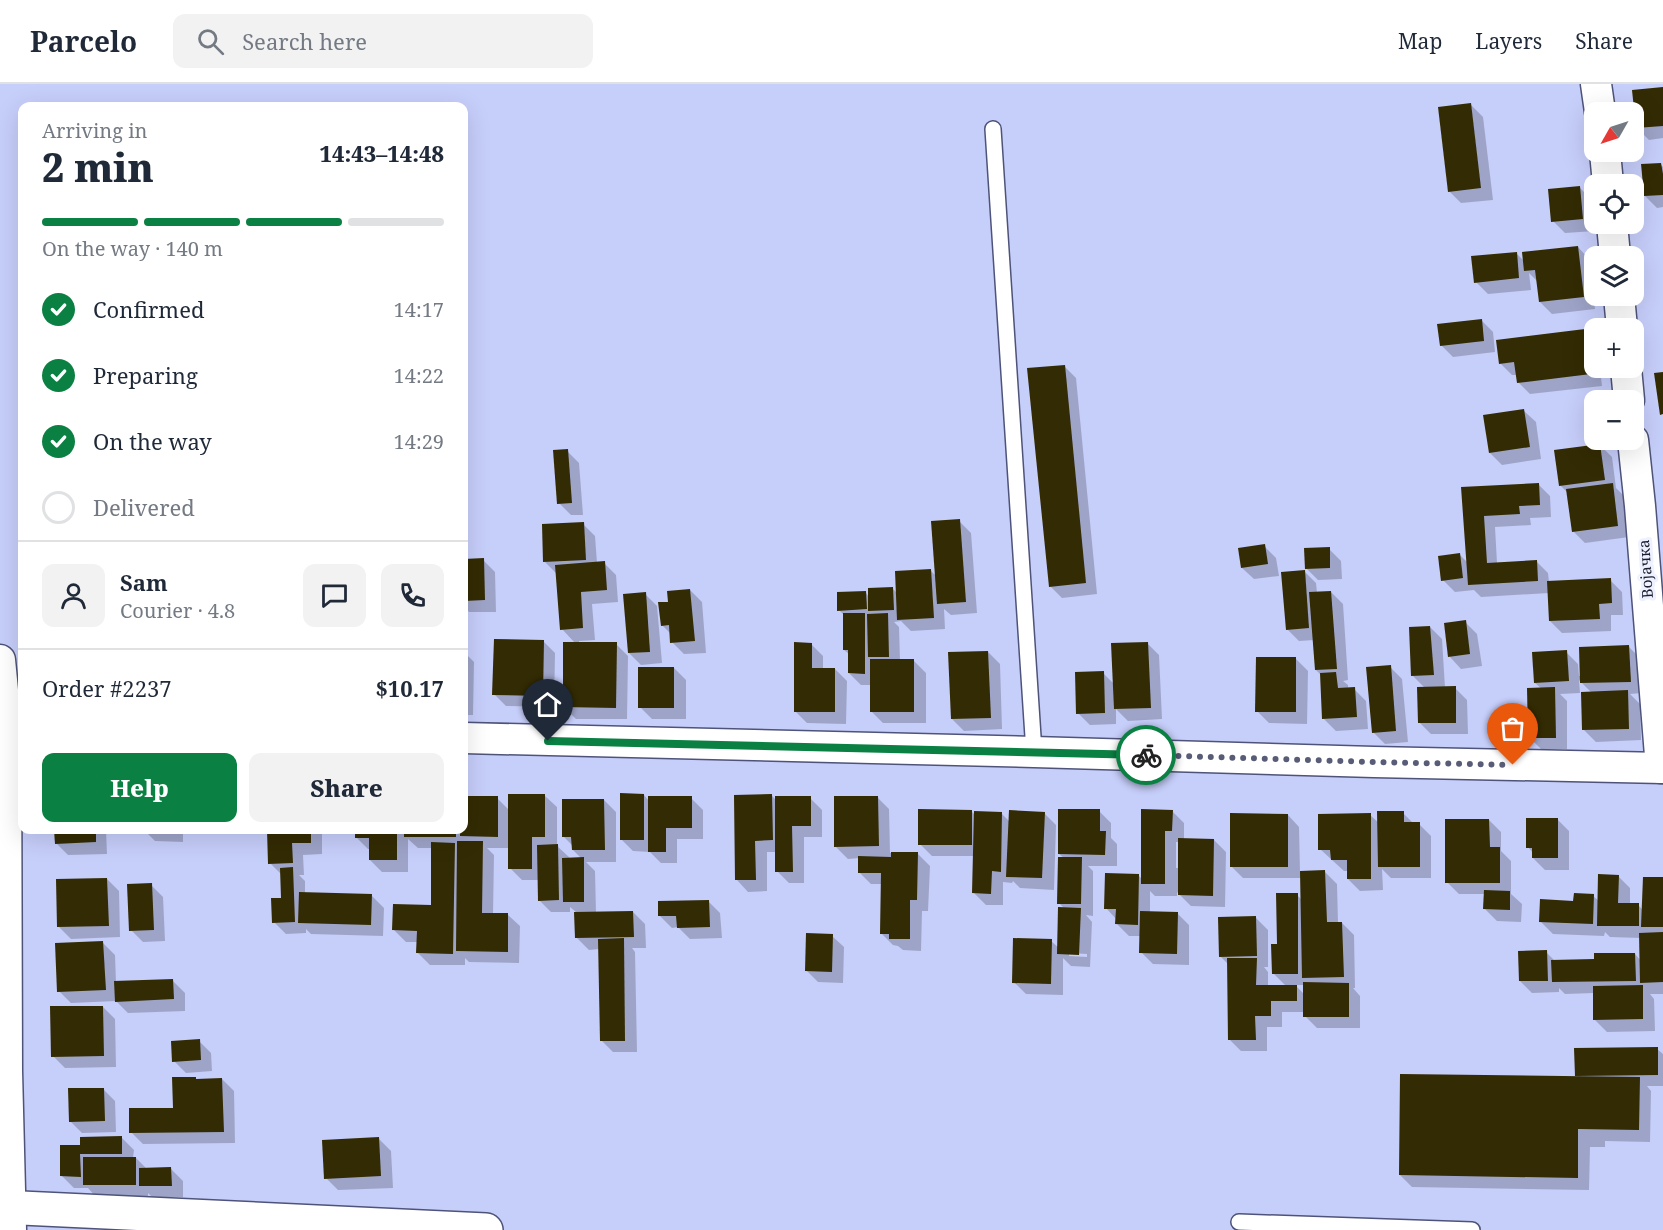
<!DOCTYPE html>
<meta charset="utf-8">
<style>
:root{--surface:#fff;--page:#f2f2f3;--text:#1f2937;--muted:#747a83;--line:#e0e1e3;--accent:#0b8043}
body{margin:0;font-family:"Noto Serif",serif;background:var(--page);color:var(--text);height:100vh;display:flex;flex-direction:column;font-size:22px;white-space:nowrap}
*{box-sizing:border-box;margin:0}
p{font-size:20px;color:var(--muted)}
.icon{flex:none;width:33px;height:33px;fill:none;stroke:currentColor;stroke-width:2;stroke-linecap:round;stroke-linejoin:round}
.map{position:relative;flex:1;overflow:hidden}
.sheet{position:absolute;left:18px;top:18px;width:450px;height:732px;display:flex;flex-direction:column;background:var(--surface);border-radius:12px;box-shadow:0 6px 24px #0002}
.sheet>*{flex:none}
.needle{width:39px;rotate:231deg}
.tools{position:absolute;left:1584px;top:18px;display:grid;gap:12px}
.tools a{display:grid;place-items:center;width:60px;height:60px;border-radius:12px;background:var(--surface);box-shadow:0 6px 24px #0002;font-size:30px}
.pin{position:absolute;display:grid;place-items:center;width:51px;height:51px;color:#fff;margin:-62px -26px;border-radius:50% 50% 50% 0;rotate:-45deg;box-shadow:0 0 6px #0007}
.pin .icon{rotate:45deg}
.courier{position:absolute;display:grid;place-items:center;width:60px;height:60px;margin:-30px;border:4px solid #0b8043;border-radius:50%;background:#fff;color:#222;box-shadow:0 2px 8px #0007}
.headline em{font-style:normal;font-weight:800}
.headline div{display:flex;flex-direction:column-reverse}
.headline{display:flex;align-items:center;justify-content:space-between;height:102px;padding:0 24px}
h1{font-size:39px;font-weight:800;line-height:45px}
.bar{display:grid;grid-template-columns:repeat(4,1fr);gap:9px 6px;align-content:center;height:72px;padding:0 24px}
.bar i{height:8px;border-radius:4px;background:var(--line)}
.bar .current{background:var(--accent)}
.bar p{grid-column:span 4}
.line{display:flex;align-items:center;gap:15px;padding:0 24px;border-top:2px solid var(--line)}
.line div{flex:1}
.round{display:grid;place-items:center;flex:none;width:63px;height:63px;border-radius:12px;background:var(--page)}
ol{padding:0 24px;list-style:none}
li{display:flex;align-items:center;gap:18px;height:66px}
li p{margin-inline-start:auto}
li .icon{padding:6px;border-radius:50%;background:var(--accent);color:#fff;stroke-width:4}
li:last-child{color:var(--muted)}
li i{width:33px;height:33px;border:3px solid var(--line);border-radius:50%}
.action{display:flex;gap:12px;margin-top:auto;padding:12px 24px}
.action a{flex:1;height:69px;border-radius:12px;background:var(--accent);color:#fff;font-size:24px;font-weight:800;line-height:69px;text-align:center}
.action a+a{background:var(--page);color:var(--text)}
header{display:flex;align-items:center;gap:36px;box-sizing:border-box;height:84px;padding:0 30px;background:var(--surface);border-bottom:2px solid var(--line)}
header strong{font-size:28px}
nav{display:flex;gap:33px;margin-inline-start:auto;font-size:21px}
.search{width:420px;height:54px;background:var(--page);display:flex;align-items:center;gap:15px;box-sizing:border-box;padding:0 21px;border-radius:12px;color:var(--muted);font-size:22px}
.map>svg:first-child{display:block}
.shadow{fill:#0003;fill-rule:evenodd}
.building{fill:#332b03}
.lines{fill:none;stroke-linecap:round;stroke-linejoin:round}
.service-casing{stroke:#4e5379;stroke-width:18}
.minor-casing{stroke:#4e5379;stroke-width:33}
.secondary-casing{stroke:#4e5379;stroke-width:36}
.service{stroke:#fff;stroke-width:15}
.minor{stroke:#fff;stroke-width:30}
.secondary{stroke:#fff;stroke-width:33}
.done{stroke:#585c76;stroke-width:6;stroke-dasharray:0 10.8}
.route{stroke:#0b8043;stroke-width:8}
.labels{text-anchor:middle;dominant-baseline:central;stroke-width:6;stroke-linejoin:round;paint-order:stroke}
.street-label{font-size:15px;fill:#1c1e2f;stroke:#eef1ff}
</style>
<header>
<strong>Parcelo</strong>
<div class="search"><svg class="icon" aria-label="search" viewBox="0 0 24 24"><circle cx="10" cy="10" r="6"/><path d="M15 15l6 6"/></svg>Search here</div>
<nav><a>Map</a><a>Layers</a><a>Share</a></nav>
</header>
<div class="map">
<svg width="1663" height="1146" viewBox="0 0 1663 1146">
<rect width="100%" height="100%" fill="#c6cefa"/>
<g class="shadow">
<path d="M1663 5V54L1649 56 1637 44Z"/>
<path d="M1471 21 1483 33 1493 116 1461 119 1449 107Z"/>
<path d="M1660 80 1663 83V123L1657 124 1645 112Z"/>
<path d="M1580 104 1592 116 1595 147 1565 149 1553 137Z"/>
<path d="M1578 163 1589 175 1595 225 1552 230 1540 218 1538 198 1529 189 1531 206 1488 210 1476 198 1516 169 1525 178Z"/>
<path d="M1481 236 1493 248 1495 268 1453 273 1441 261Z"/>
<path d="M1585 247 1594 256V284H1600L1602 302 1530 310 1518 298 1517 291H1512L1500 279Z"/>
<path d="M1064 282 1076 294 1097 510 1062 514 1050 502Z"/>
<path d="M1524 327 1536 338 1541 375 1502 381 1490 369Z"/>
<path d="M1600 361 1612 373 1616 404 1624 412 1629 453 1585 459 1573 447 1569 410 1560 401Z"/>
<path d="M567 367 579 379 583 431H571L559 419Z"/>
<path d="M1538 400 1550 412 1551 433 1530 434 1531 441 1495 443 1497 479 1536 477 1548 489 1549 498 1610 496 1622 508 1623 531H1611V547L1562 549 1550 537 1549 509 1481 513 1474 506 1455 508 1443 496 1459 470 1468 479 1463 405Z"/>
<path d="M959 437 971 449 977 529 951 531 944 525 945 545 911 547 901 537 894 538 899 543 900 577H914L926 589V639H883L871 627V601H861L849 589V570L844 566V531L839 526 865 508 869 513 893 505 897 509 930 486 937 493Z"/>
<path d="M583 440 595 452 597 479H604L616 491 618 518 592 520 595 556 579 557V559L616 560 628 572 627 635H576L564 623 575 559 562 545 558 491 545 478Z"/>
<path d="M1264 462 1276 474 1279 492 1254 495 1242 484Z"/>
<path d="M1329 465 1341 477 1342 495 1318 496 1306 484Z"/>
<path d="M464 476H483L495 488 496 528H469L464 522Z"/>
<path d="M1304 487 1316 499 1317 509 1331 508 1343 520 1348 596 1343 597 1348 601V605H1354L1366 617 1368 645 1336 647 1324 635 1321 591 1316 586 1314 556 1299 557 1287 545Z"/>
<path d="M690 506 702 518 706 569 684 570 672 558 671 550 662 541Z"/>
<path d="M645 510 657 522 662 579 641 581 629 569Z"/>
<path d="M1465 538 1477 550 1482 582 1461 585 1450 573Z"/>
<path d="M1430 543 1442 555 1445 604H1455L1467 616 1468 650H1431L1419 638 1425 604 1413 592Z"/>
<path d="M543 557 555 569 554 623 506 622 494 610Z"/>
<path d="M1147 559 1159 571 1162 635 1128 637 1116 625V640L1090 641 1078 629 1103 589 1115 601Z"/>
<path d="M811 560 823 572V585H835L847 597 846 640 807 639 795 627Z"/>
<path d="M1629 563 1641 575 1642 609 1630 610 1640 620 1641 656 1596 658 1584 646 1592 609 1579 596 1580 609 1560 610 1567 617V665H1541L1529 653 1542 605 1535 599 1566 568 1578 580 1579 592H1582Z"/>
<path d="M464 568 474 578 473 631H464Z"/>
<path d="M988 568 1000 580 1002 645 964 647 952 635Z"/>
<path d="M1296 575 1308 587 1307 640 1269 639 1257 627Z"/>
<path d="M1390 583 1402 595 1408 658 1385 660 1373 648Z"/>
<path d="M674 584 686 596V635H652L640 623Z"/>
<path d="M644 711 649 717 691 714 703 726V755H677V779H661L650 768 633 767 621 755Z"/>
<path d="M545 712 557 723V762L570 774 582 775 573 766V762L564 753 604 716 616 728V778H586L595 787 596 829 633 828 645 840 646 864H632L635 868 637 968H613L601 956 599 865 589 866 577 854 576 828 570 823V828H551L539 816V796H522L510 784V764H487L494 771 493 830 508 831 520 842 519 879 469 878 465 874V881H430L418 869V858H406L394 846 432 822 433 764H418L408 755V788H382L370 776V765H368L356 753V746H464V714H497L510 727Z"/>
<path d="M772 712 776 716 810 714 822 726V753H804V799H789L777 787V768H767V807L748 808 737 796Z"/>
<path d="M877 713 889 725 890 769 918 770 930 782 928 827H922L921 867 903 866 898 862 893 861 881 849 882 800H871L859 788 860 774 848 775 836 763Z"/>
<path d="M971 727 975 731 1001 729 1010 738 1044 729 1056 741 1054 806 1020 804 1013 797 1012 799 1003 798V821H986L974 809V772H932L920 760Z"/>
<path d="M1099 727 1111 739V754L1117 760V782H1088L1093 787V832L1086 831 1092 838 1090 883 1071 882 1063 874V911L1026 910 1014 898 1051 857 1059 864 1065 825 1059 819 1064 774 1059 770ZM1069 869 1087 870V873L1069 872Z"/>
<path d="M1172 727 1184 739V756H1214L1226 768 1225 823 1191 822 1177 808V812H1155L1150 807V829H1177L1189 841V881L1153 880 1141 868V852H1129L1117 840V836L1106 824 1139 792 1143 796ZM1176 758H1180L1179 784H1176Z"/>
<path d="M1403 729 1414 740H1419L1431 752V794H1391L1382 785 1383 806 1360 807 1348 795V787H1344L1320 765 1370 731 1379 739Z"/>
<path d="M1288 731 1299 743 1300 788H1325L1337 800 1338 839H1342L1354 851 1355 904H1353L1360 912V944H1317L1305 932V928H1282V943H1267V967H1241L1229 955V881L1220 872 1256 834 1268 846V883H1264L1268 888V902H1286L1273 889 1278 862 1297 811 1302 816V794H1243L1231 782ZM1295 901H1305V911Z"/>
<path d="M1557 735 1569 747V786H1545L1533 774V769L1528 763Z"/>
<path d="M1489 736 1501 748V767L1511 777V810L1522 820 1521 838 1497 837 1485 825V810H1459L1447 798Z"/>
<path d="M56 746H106L107 770 68 771 56 759Z"/>
<path d="M144 746H183V758L155 757Z"/>
<path d="M269 746H322V770L303 771 304 791H299L305 797V810L372 812 384 824 383 852 311 850 306 845V849L286 850 274 838 282 815V791L270 779Z"/>
<path d="M1618 792 1630 804V821H1638L1643 826 1663 795V910H1650L1654 915 1655 947 1607 948 1595 936 1594 909 1565 910 1559 904V908L1532 909 1520 897 1546 868 1556 878 1596 877 1635 870 1641 877V854L1610 853 1605 848 1604 852 1553 850 1541 838 1575 818 1593 812 1599 817Z"/>
<path d="M107 795 119 807 120 853 71 855 59 843Z"/>
<path d="M151 801 163 813 165 857 143 858 131 846Z"/>
<path d="M708 817 720 829 722 854 690 855 678 843 672 844 660 832Z"/>
<path d="M832 852 844 863 843 899 818 898 806 886Z"/>
<path d="M103 859 115 871 116 899 173 897 185 909V927L128 929 116 917 71 919 59 907Z"/>
<path d="M103 923 115 935 116 983 65 984 53 972Z"/>
<path d="M199 957 211 969 212 987 186 989 174 977Z"/>
<path d="M1657 965 1663 970V1002H1647L1651 1007 1650 1058 1605 1057V1063H1590L1589 1106 1412 1103 1400 1091 1579 994 1576 991Z"/>
<path d="M222 995 234 1007 235 1059 143 1060 131 1048 174 1025 197 997Z"/>
<path d="M103 1005 115 1017 116 1048 82 1049 70 1037Z"/>
<path d="M122 1054 134 1066 133 1074H136L147 1085H171L183 1097V1113H152L148 1109V1113H96L88 1104H74L62 1092 82 1063Z"/>
<path d="M379 1055 391 1067 393 1104 338 1106 326 1094Z"/>
</g>
<g class="building">
<path d="M1663 3V42L1636 44 1632 6Z"/>
<path d="M1471 19 1481 104 1448 108 1438 23Z"/>
<path d="M1661 79 1663 90V111L1644 112 1641 80Z"/>
<path d="M1580 102 1583 135 1551 138 1548 105Z"/>
<path d="M1578 162 1584 213 1539 218 1535 186 1524 187 1522 168Z"/>
<path d="M1517 168 1519 194 1474 199 1471 172Z"/>
<path d="M1482 235 1484 257 1440 262 1437 240Z"/>
<path d="M1585 245 1591 290 1517 299 1514 278 1499 280 1496 256Z"/>
<path d="M1065 281 1086 499 1049 503 1027 284Z"/>
<path d="M1663 288V330L1660 331 1654 289Z"/>
<path d="M1524 325 1530 363 1489 369 1483 331Z"/>
<path d="M1600 360 1605 396 1559 402 1554 366Z"/>
<path d="M568 365 572 419 557 420 553 366Z"/>
<path d="M1539 399 1540 421 1519 422 1520 430 1484 432 1487 479 1537 476 1538 497 1468 501 1461 403Z"/>
<path d="M1613 399 1618 442 1572 448 1566 405Z"/>
<path d="M960 435 966 518 937 520 931 437Z"/>
<path d="M584 438 586 476 543 478 542 440Z"/>
<path d="M1265 460 1268 480 1241 484 1238 464Z"/>
<path d="M1330 463V484L1305 485 1304 464Z"/>
<path d="M1460 469 1463 494 1441 497 1438 472Z"/>
<path d="M484 474 485 516 464 517V475Z"/>
<path d="M605 477 607 506 581 508 583 544 560 546 555 481Z"/>
<path d="M931 485 934 534 897 536 895 487Z"/>
<path d="M1305 486 1309 544 1286 546 1281 488Z"/>
<path d="M1611 494 1612 519 1599 520 1600 535 1549 537 1547 497Z"/>
<path d="M893 503 894 526 868 527V504Z"/>
<path d="M690 505 695 557 670 559 669 541 661 542 658 518H668L667 507Z"/>
<path d="M866 507 867 525 837 527V508Z"/>
<path d="M1331 507 1337 585 1315 586 1309 508Z"/>
<path d="M646 508 650 568 628 569 623 510Z"/>
<path d="M843 529H865V590L848 589V566H843Z"/>
<path d="M888 529 889 573H868L867 530Z"/>
<path d="M1466 536 1470 570 1448 573 1444 539Z"/>
<path d="M1430 542 1434 591 1411 592 1409 543Z"/>
<path d="M494 555 544 556 543 612 492 611Z"/>
<path d="M563 558H617L616 624 563 623Z"/>
<path d="M794 558 812 559V584H835V628H794Z"/>
<path d="M1148 558 1151 624 1114 625 1111 559Z"/>
<path d="M1629 561 1631 598 1580 599 1579 563Z"/>
<path d="M1567 566 1569 597 1534 599 1532 568Z"/>
<path d="M988 567 991 634 951 635 948 568Z"/>
<path d="M1256 573H1296V628H1255Z"/>
<rect x="870" y="575" width="44" height="53"/>
<path d="M1391 581 1396 647 1372 649 1366 583Z"/>
<rect x="638" y="583" width="36" height="41"/>
<path d="M1104 587 1105 629 1076 630 1075 588Z"/>
<path d="M1336 588 1338 604 1355 603 1357 633 1322 635 1320 589Z"/>
<path d="M1456 602V639H1418L1417 603Z"/>
<path d="M1555 603 1556 654H1528L1527 604Z"/>
<path d="M1628 606 1629 645 1582 646 1581 608Z"/>
<path d="M620 709 644 710V756H620Z"/>
<path d="M508 710H545V753H532V785H508Z"/>
<path d="M772 710 773 756 755 757 756 796H735L734 711Z"/>
<path d="M464 712H498V753L460 752V746H464Z"/>
<path d="M648 712H692V744H666V768H648Z"/>
<path d="M775 712H811V742H792L793 788H775Z"/>
<path d="M834 712H878L879 762 834 763Z"/>
<path d="M562 715H604L605 766H572L571 753H562Z"/>
<path d="M918 725 972 726V761H918Z"/>
<path d="M1058 725H1100V747H1106L1105 771 1058 770Z"/>
<path d="M1141 725 1173 726 1172 747H1165V800H1141Z"/>
<path d="M1009 726 1045 728 1042 794 1006 793Z"/>
<path d="M974 727 1002 728 1001 788 992 787 991 810 972 809Z"/>
<path d="M1377 727H1404V738H1420V783H1378Z"/>
<path d="M1230 729 1288 730V783H1230Z"/>
<path d="M1371 729V795H1347V776H1331L1330 766H1318V730Z"/>
<path d="M1526 734H1558V774H1532V764H1526Z"/>
<path d="M1445 735H1489L1490 763H1500V799H1445Z"/>
<path d="M54 746H96V758L55 760Z"/>
<path d="M267 746H311V759H292L293 779 268 780Z"/>
<path d="M355 746H397V776H369V754H355Z"/>
<rect x="404" y="746" width="52" height="7"/>
<path d="M1178 754 1214 755 1213 812 1178 811Z"/>
<path d="M457 757H483L482 829H508V868L456 867Z"/>
<path d="M431 758 455 759 453 870 416 869 417 847 392 846 393 820 431 821Z"/>
<path d="M558 760 559 816 538 817 537 761Z"/>
<path d="M891 768H918L917 816H910V855H889V850H880L881 789H858V772L891 773Z"/>
<path d="M584 773V818H563L562 774Z"/>
<path d="M1058 773H1082L1081 820H1057Z"/>
<path d="M293 783 295 838 272 839 271 814H281L280 784Z"/>
<path d="M1325 786 1327 838H1342L1344 893 1302 894 1300 787Z"/>
<path d="M1105 789 1139 790 1138 841 1115 840 1116 825H1104Z"/>
<path d="M1598 790 1619 791 1618 819H1639V842H1597Z"/>
<path d="M1643 793H1663V843H1641Z"/>
<path d="M107 794 109 842 57 843 56 795Z"/>
<path d="M152 799 154 846 129 847 127 800Z"/>
<path d="M1484 806 1510 807V826L1483 825Z"/>
<path d="M299 808 372 810 371 841 298 839Z"/>
<path d="M1276 809H1298V890H1272L1271 860H1277Z"/>
<path d="M1574 809 1594 810 1593 840 1539 838 1540 815 1573 817Z"/>
<path d="M709 816 710 843 677 844 676 832H658V817Z"/>
<path d="M1058 823 1081 824 1079 871 1057 870Z"/>
<path d="M633 827 634 853 575 854 574 828Z"/>
<path d="M1140 827 1178 828 1177 870 1139 869Z"/>
<path d="M1256 832 1257 872 1219 873 1218 833Z"/>
<path d="M1663 848V898L1640 899 1639 849Z"/>
<path d="M806 849 833 850 832 888 805 887Z"/>
<path d="M624 854 625 957H600L598 855Z"/>
<path d="M1013 854 1052 855 1051 900 1012 899Z"/>
<path d="M103 857 106 906 57 908 55 859Z"/>
<path d="M1547 866 1548 897H1519L1518 867Z"/>
<path d="M1594 869H1635L1636 897 1552 898 1551 876 1594 875Z"/>
<path d="M1227 874H1257L1256 901H1297V917H1271V932H1255L1256 956H1228Z"/>
<path d="M173 895 174 915 115 918 114 897Z"/>
<path d="M1303 898 1349 899V933H1303Z"/>
<path d="M1643 901V935L1593 936V902Z"/>
<path d="M50 922H103L104 972 51 973Z"/>
<path d="M200 955 201 976 172 978 171 957Z"/>
<path d="M1658 963V991L1575 992 1574 964Z"/>
<path d="M1400 990 1640 993 1639 1046 1578 1045V1094L1399 1091Z"/>
<path d="M172 993H196V995L222 994 224 1048 129 1049V1024H173Z"/>
<path d="M68 1004H104L105 1037 69 1038Z"/>
<path d="M122 1052V1070H80L81 1093 60 1092V1061H80V1053Z"/>
<path d="M379 1053 381 1092 324 1095 322 1056Z"/>
<rect x="83" y="1073" width="53" height="28"/>
<path d="M171 1083 172 1102H139V1084Z"/>
</g>
<g class="lines">
<g class="service-casing">
<g id="service">
<path d="M993 45 1034 668"/>
<path d="M1239 1138 1472 1146"/>
</g>
</g>
<g class="minor-casing">
<g id="minor">
<path d="M1596 0 1600 28"/>
<path d="M1605 68 1608 100"/>
<path d="M1612 140 1615 172"/>
<path d="M1619 212 1622 244"/>
<path d="M1626 284 1629 316"/>
<path d="M1633 356 1640 422 1661 684"/>
<path d="M0 576 6 637 7 987 11 1146"/>
<path d="M464 654 1034 668 1374 678 1663 684"/>
</g>
</g>
<g class="secondary-casing">
<path id="secondary" d="M0 1123 486 1146"/>
</g>
<use href="#service" class="service"/>
<use href="#minor" class="minor"/>
<use href="#secondary" class="secondary"/>
</g>
<g class="lines">
<path class="done" d="M1146 671 1374 678 1513 681"/>
<path class="route" d="M548 657 1146 671"/>
</g>
<g class="labels">
<g class="street-label">
<text transform="translate(1645 485) rotate(-94)">Војачка</text>
</g>
</g>
</svg>
<div class="tools">
<a><svg class="needle" viewBox="-14 -14 28 28"><path d="M0-13l5 13h-10z" fill="#e53935"/><path d="M0 13l5-13h-10z" fill="#747a83"/></svg></a>
<a><svg class="icon" aria-label="locate" viewBox="0 0 24 24"><circle cx="12" cy="12" r="6"/><path d="M12 2v4M12 18v4M2 12h4M18 12h4"/></svg></a>
<a><svg class="icon" aria-label="layers" viewBox="0 0 24 24"><path d="M12 4l9 5-9 5-9-5zM3 14l9 5 9-5"/></svg></a>
<a>+</a>
<a>−</a>
</div>
<div class="pin" style="left:1513px;top:681px;background:#ea580c"><svg class="icon" aria-label="bag" viewBox="0 0 24 24"><path d="M5 8h14l-1 12H6zM9 8a3 3 0 0 1 6 0"/></svg></div>
<div class="pin" style="left:548px;top:657px;background:#1f2937"><svg class="icon" aria-label="home" viewBox="0 0 24 24"><path d="M3 11l9-7 9 7M6 9v11h12V9"/></svg></div>
<div class="courier" style="left:1146px;top:671px"><svg class="icon" aria-label="bike" viewBox="0 0 24 24"><circle cx="6" cy="16" r="4"/><circle cx="18" cy="16" r="4"/><path d="M6 16l4-8h5l3 8M10 8l3 8H6M13 5h3"/></svg></div>
<section class="sheet">
<div class="headline"><div><h1>2 min</h1><p>Arriving in</p></div><em>14:43–14:48</em></div>
<div class="bar"><i class="current"></i><i class="current"></i><i class="current"></i><i></i><p>On the way · 140 m</p></div>
<ol>
<li><svg class="icon" aria-label="check" viewBox="0 0 24 24"><path d="M5 12l5 5 9-10"/></svg>Confirmed<p>14:17</p></li>
<li><svg class="icon" aria-label="check" viewBox="0 0 24 24"><path d="M5 12l5 5 9-10"/></svg>Preparing<p>14:22</p></li>
<li><svg class="icon" aria-label="check" viewBox="0 0 24 24"><path d="M5 12l5 5 9-10"/></svg>On the way<p>14:29</p></li>
<li><i></i>Delivered</li>
</ol>
<div class="line" style="height:108px"><a class="round"><svg class="icon" aria-label="person" viewBox="0 0 24 24"><circle cx="12" cy="8" r="4"/><path d="M4 21q1-7 8-7t8 7"/></svg></a><div><b>Sam</b><p>Courier · 4.8</p></div><a class="round"><svg class="icon" aria-label="chat" viewBox="0 0 24 24"><path d="M4 5h16v11H9l-5 4z"/></svg></a><a class="round"><svg class="icon" aria-label="phone" viewBox="0 0 24 24"><path d="M5 4h4l2 5-3 2q2 4 5 5l2-3 5 2v4C11 20 4 13 5 4z"/></svg></a></div>
<div class="line" style="height:78px"><div>Order #2237</div><b>$10.17</b></div>
<div class="action"><a>Help</a><a>Share</a></div>
</section>
</div>
